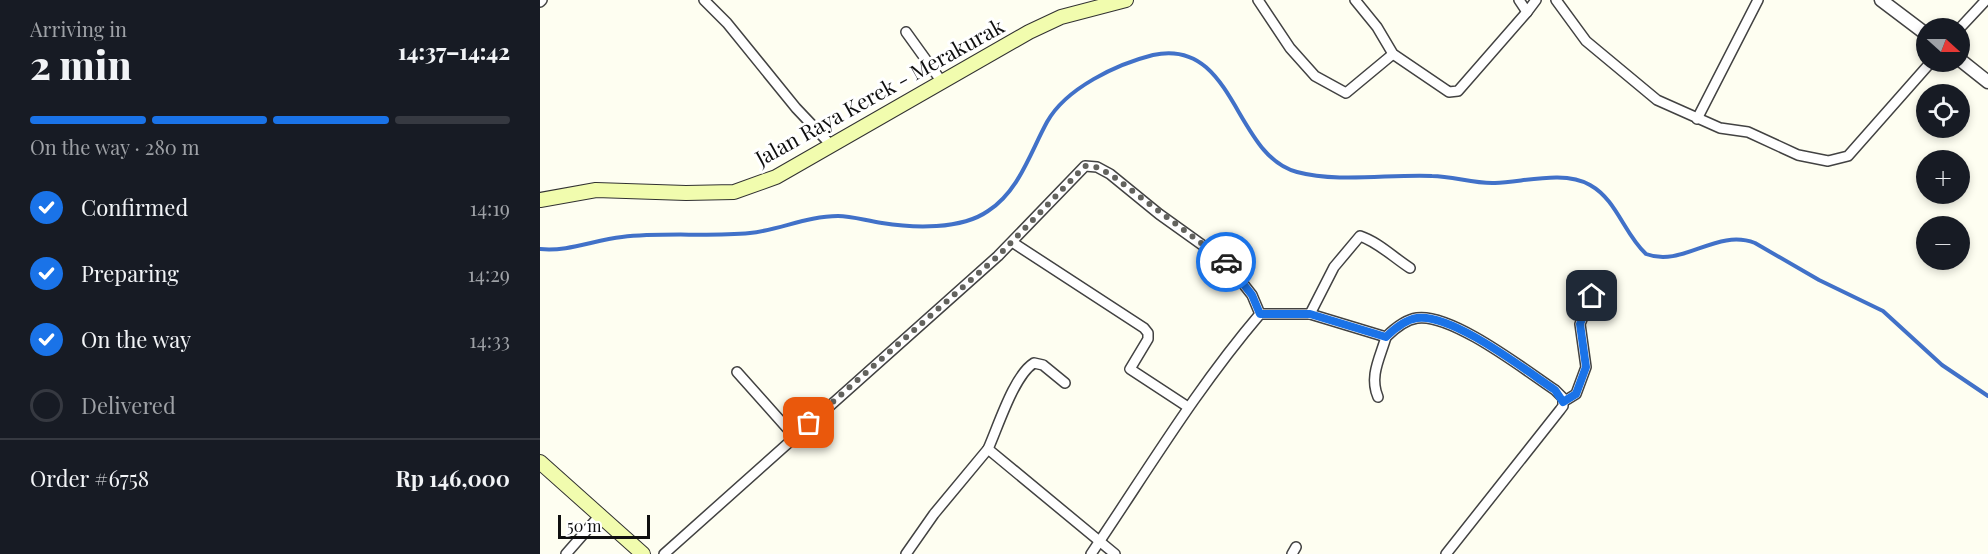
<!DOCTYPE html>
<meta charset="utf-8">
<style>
:root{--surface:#171b24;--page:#20242c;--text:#f1f3f6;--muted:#9ea1a6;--line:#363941;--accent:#1a73e8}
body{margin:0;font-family:"Playfair Display",serif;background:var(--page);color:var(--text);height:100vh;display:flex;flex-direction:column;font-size:22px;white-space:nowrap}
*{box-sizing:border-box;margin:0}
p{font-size:20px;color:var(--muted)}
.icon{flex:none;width:33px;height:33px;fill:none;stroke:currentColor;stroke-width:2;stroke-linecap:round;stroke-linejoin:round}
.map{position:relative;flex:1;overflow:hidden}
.drawer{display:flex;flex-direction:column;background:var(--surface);width:540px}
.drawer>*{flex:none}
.needle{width:39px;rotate:111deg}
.fabs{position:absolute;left:1376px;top:18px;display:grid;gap:12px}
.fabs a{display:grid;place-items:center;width:54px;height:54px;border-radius:50%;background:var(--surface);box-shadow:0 3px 9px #0003;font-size:30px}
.scale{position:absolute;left:18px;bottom:15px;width:92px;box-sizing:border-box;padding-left:6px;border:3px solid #0f0f0f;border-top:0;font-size:16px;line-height:21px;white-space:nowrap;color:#0f0f0f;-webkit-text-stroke:4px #fff;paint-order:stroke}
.pin{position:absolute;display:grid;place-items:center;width:51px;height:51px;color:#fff;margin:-26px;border-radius:12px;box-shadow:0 3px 9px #0006}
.courier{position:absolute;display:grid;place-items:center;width:60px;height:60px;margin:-30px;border:4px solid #1a73e8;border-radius:50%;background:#fff;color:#222;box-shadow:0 2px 8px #0007}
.headline em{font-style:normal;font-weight:800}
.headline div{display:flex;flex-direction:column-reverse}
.headline{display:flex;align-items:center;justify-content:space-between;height:102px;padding:0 30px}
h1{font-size:39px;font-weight:800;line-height:45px}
.bar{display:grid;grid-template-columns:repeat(4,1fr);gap:9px 6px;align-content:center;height:72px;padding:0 30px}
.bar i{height:8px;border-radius:4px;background:var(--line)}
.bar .selected{background:var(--accent)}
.bar p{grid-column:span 4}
.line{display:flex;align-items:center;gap:15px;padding:0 30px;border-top:2px solid var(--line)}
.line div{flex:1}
ol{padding:0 30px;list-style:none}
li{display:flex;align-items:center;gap:18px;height:66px}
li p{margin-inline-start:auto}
li .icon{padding:6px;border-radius:50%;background:var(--accent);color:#fff;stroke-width:4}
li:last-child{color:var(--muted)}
li i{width:33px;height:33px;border:3px solid var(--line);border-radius:50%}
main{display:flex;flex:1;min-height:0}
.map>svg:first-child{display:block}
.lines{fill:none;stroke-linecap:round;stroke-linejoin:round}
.stream{stroke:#4171c8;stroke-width:4}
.minor-casing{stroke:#424242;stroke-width:12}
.tertiary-casing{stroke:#424242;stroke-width:15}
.secondary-casing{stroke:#313131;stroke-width:16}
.minor{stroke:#fff;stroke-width:9}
.tertiary{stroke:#fff;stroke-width:12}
.secondary{stroke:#f1fcae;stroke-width:14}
.done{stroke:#63635e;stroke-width:6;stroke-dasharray:0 10.8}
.route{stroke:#1a73e8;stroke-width:8}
.labels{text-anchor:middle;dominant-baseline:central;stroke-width:6;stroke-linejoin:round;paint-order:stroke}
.street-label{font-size:21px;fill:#0f0f0f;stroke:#fff}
</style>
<main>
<section class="drawer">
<div class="headline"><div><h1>2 min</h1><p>Arriving in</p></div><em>14:37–14:42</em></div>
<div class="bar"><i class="selected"></i><i class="selected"></i><i class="selected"></i><i></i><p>On the way · 280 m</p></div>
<ol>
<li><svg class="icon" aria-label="check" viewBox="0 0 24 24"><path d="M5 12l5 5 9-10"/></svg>Confirmed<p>14:19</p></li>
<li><svg class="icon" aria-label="check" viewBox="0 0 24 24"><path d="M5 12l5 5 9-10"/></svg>Preparing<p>14:29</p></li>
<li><svg class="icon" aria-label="check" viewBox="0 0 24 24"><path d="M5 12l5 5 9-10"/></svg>On the way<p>14:33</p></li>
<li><i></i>Delivered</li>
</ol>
<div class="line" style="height:78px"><div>Order #6758</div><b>Rp 146,000</b></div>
</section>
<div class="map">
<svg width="1448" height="554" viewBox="0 0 1448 554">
<rect width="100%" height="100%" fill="#fefef1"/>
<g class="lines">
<path class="stream" d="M0 249C28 252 54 240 82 237 124 232 167 237 210 233 239 230 268 216 298 216 312 216 327 221 342 223 373 228 421 230 448 211 479 191 490 153 507 122 526 88 577 64 613 55 695 37 694 156 757 172 798 183 850 174 892 176 913 176 934 184 955 183 984 182 1024 170 1050 185 1077 200 1084 234 1106 254 1143 268 1176 228 1215 243L1279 280 1343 311 1402 365 1448 396"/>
<g class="minor-casing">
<g id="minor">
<path d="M164 0 187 23 256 108 292 146"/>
<path d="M718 0 750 48 775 76 806 93 853 54"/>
<path d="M815 0 837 27 853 54 909 92 918 91 987 12"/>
<path d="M979 0 987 12 996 0"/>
<path d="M1016 0 1046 41 1117 100 1180 128 1208 132 1258 155 1288 161 1308 156 1391 62"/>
<path d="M0 2 2 0"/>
<path d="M1419 29 1446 0"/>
<path d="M366 32 402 82"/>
<path d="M1157 119 1218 0"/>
<path d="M472 242 604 328 608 333V339L590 369 648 407"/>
<path d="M770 314 794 267 820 236C838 242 853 257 870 268"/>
<path d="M197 372 254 436"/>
<path d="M838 397C829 376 840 358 846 337"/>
<path d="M1023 402 1036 394 1046 367 1040 324 1052 296"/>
<path d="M448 449C458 427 474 375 494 363L503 365 525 383"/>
<path d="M26 554 61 514"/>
<path d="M124 554 458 256 545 166 557 167 570 174 619 214 686 262 712 295 720 314"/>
<path d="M366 554 394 514 448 449 575 554"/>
<path d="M551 554C606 473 656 389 720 314H770L846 337C854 329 864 320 877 318 912 313 985 370 1015 390L1023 398V406L1020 410 906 554"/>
<path d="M752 554 756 547"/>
</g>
</g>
<g class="tertiary-casing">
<g id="tertiary">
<path d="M1341 0 1386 34"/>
<path d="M1419 59 1448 82"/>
</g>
</g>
<g class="secondary-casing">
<g id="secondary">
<path d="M0 200 56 190 146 193 194 192 236 177 489 32 521 17 586 0"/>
<path d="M0 462 103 554"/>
</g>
</g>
<use href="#minor" class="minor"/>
<use href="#tertiary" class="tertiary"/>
<use href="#secondary" class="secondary"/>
</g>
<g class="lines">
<path class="done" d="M269 423 458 256 545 166 556 167 570 174 686 262"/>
<path class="route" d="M686 262 712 295 720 314H770L846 337C854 329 864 320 877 318 912 313 985 370 1015 390L1023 402 1036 394 1046 367 1040 324 1052 296"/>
</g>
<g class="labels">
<g class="street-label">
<text transform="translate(339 91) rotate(-29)">Jalan Raya Kerek - Merakurak</text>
</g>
</g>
</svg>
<div class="fabs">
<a><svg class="needle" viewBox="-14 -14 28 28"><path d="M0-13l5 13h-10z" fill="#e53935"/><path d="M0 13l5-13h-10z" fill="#9ea1a6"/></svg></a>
<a><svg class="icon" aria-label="locate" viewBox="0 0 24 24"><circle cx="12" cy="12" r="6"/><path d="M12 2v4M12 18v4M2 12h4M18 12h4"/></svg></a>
<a>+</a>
<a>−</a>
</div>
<div class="scale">50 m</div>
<div class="pin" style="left:269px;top:423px;background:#ea580c"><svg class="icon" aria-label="bag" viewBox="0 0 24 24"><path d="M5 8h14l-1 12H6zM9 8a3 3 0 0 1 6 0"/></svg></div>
<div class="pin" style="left:1052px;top:296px;background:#1f2937"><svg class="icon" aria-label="home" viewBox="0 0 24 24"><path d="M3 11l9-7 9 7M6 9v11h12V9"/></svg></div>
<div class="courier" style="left:686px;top:262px"><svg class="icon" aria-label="car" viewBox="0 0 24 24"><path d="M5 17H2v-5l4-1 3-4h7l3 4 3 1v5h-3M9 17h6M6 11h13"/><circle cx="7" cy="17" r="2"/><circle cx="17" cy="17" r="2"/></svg></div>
</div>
</main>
